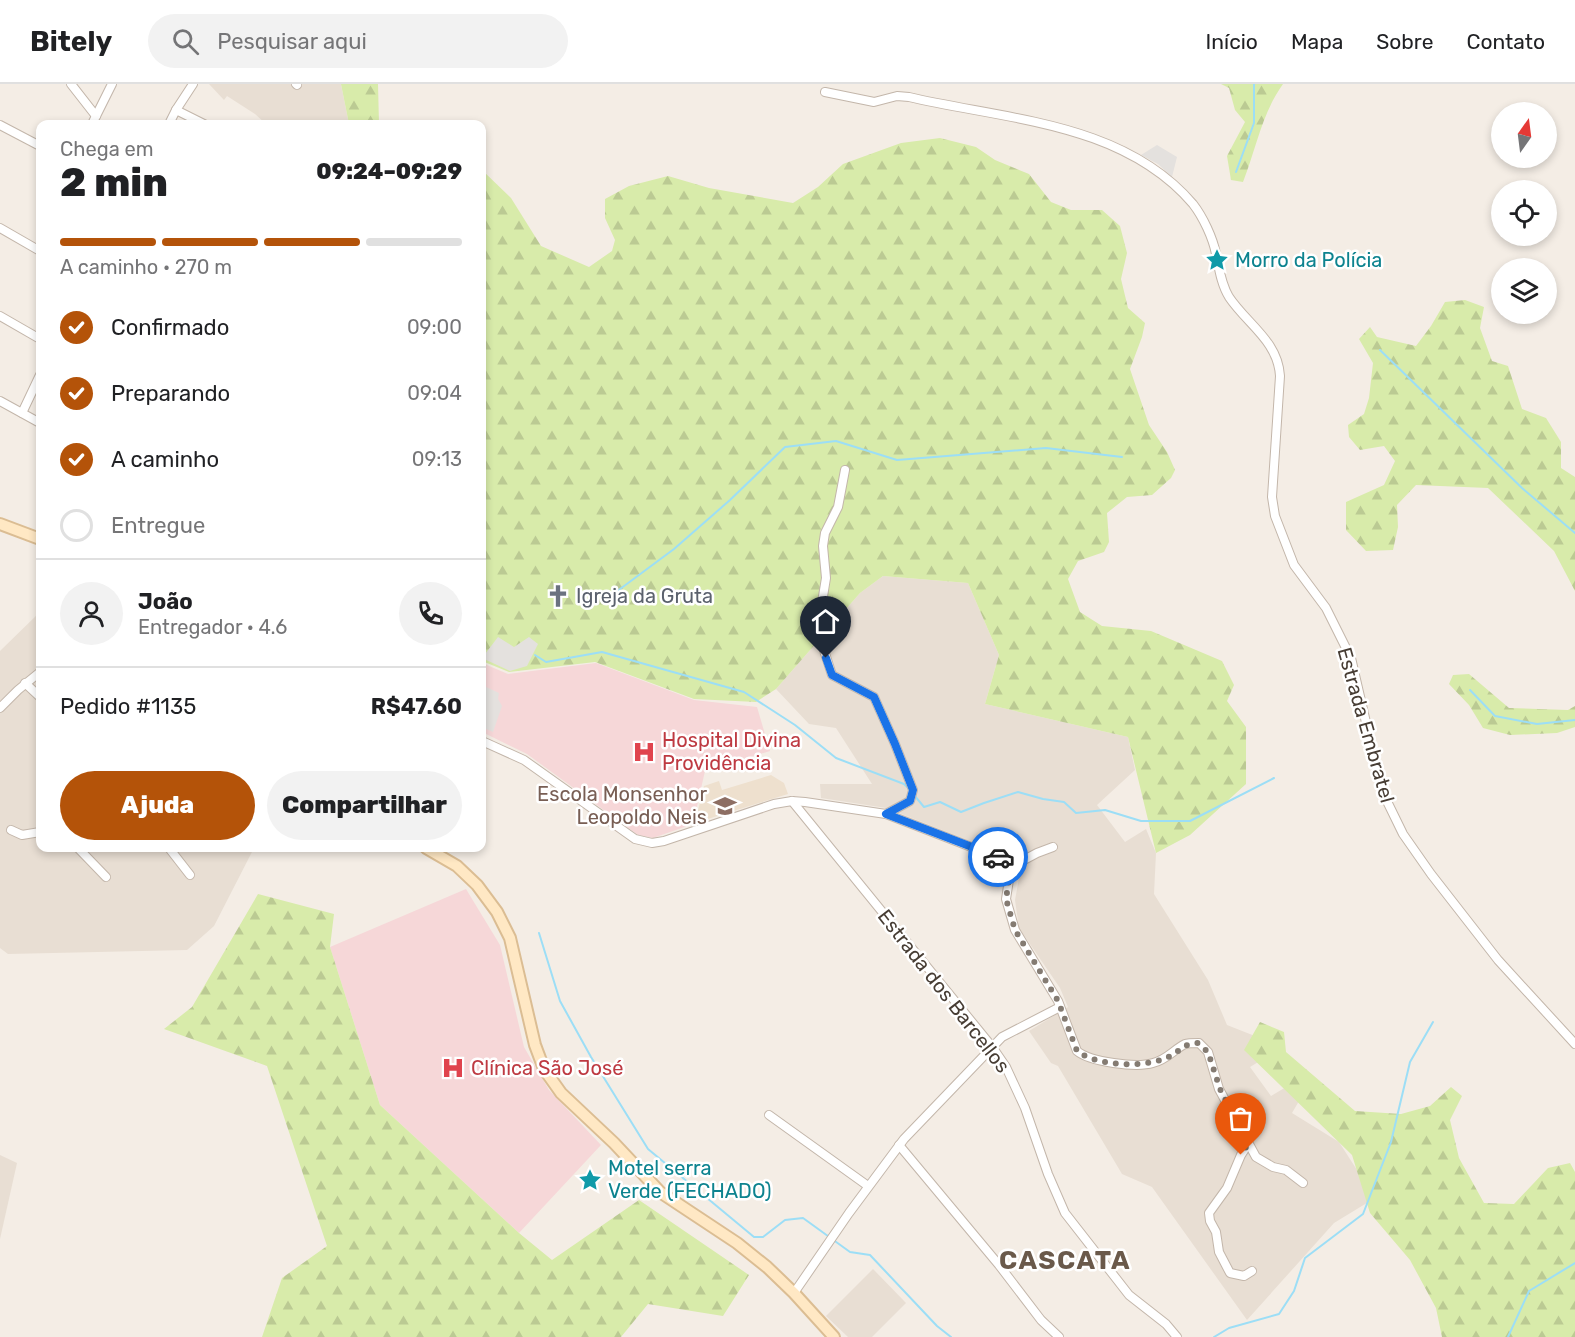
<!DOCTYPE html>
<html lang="pt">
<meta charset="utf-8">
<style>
:root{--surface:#fff;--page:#f2f2f2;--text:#202124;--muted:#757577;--line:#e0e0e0;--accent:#b45309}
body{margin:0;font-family:Rubik,sans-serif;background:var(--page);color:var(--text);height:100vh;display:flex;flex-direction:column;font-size:22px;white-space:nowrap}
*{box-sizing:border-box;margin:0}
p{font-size:20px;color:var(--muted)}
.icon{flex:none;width:33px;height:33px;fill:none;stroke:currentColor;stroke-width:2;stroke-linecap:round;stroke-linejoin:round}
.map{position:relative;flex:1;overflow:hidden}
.drawer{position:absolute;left:36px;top:36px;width:450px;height:732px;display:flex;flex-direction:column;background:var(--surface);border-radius:12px;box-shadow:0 3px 9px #0003}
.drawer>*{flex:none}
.needle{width:39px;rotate:14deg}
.tools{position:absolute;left:1491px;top:18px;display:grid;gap:12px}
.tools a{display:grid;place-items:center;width:66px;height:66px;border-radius:50%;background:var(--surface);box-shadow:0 3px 9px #0003;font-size:30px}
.pin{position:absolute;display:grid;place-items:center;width:51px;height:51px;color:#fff;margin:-62px -26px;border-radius:50% 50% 50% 0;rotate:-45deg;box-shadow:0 0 6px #0007}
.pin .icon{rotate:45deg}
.courier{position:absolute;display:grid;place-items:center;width:60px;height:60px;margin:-30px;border:4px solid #1a73e8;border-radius:50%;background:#fff;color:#222;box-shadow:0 2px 8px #0007}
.summary em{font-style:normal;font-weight:800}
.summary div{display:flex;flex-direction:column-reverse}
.summary{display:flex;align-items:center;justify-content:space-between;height:102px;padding:0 24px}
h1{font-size:39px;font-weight:800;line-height:45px}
.bar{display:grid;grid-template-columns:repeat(4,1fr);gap:9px 6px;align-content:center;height:72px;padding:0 24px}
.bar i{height:8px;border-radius:4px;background:var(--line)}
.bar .on{background:var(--accent)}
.bar p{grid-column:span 4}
.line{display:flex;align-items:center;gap:15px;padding:0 24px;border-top:2px solid var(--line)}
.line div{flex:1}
.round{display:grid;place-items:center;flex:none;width:63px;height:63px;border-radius:32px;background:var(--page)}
ol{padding:0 24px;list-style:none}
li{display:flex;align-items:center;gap:18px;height:66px}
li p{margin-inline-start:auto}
li .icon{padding:6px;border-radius:50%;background:var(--accent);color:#fff;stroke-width:4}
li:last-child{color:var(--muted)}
li i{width:33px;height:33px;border:3px solid var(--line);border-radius:50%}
.action{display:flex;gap:12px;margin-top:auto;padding:12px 24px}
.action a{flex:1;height:69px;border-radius:36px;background:var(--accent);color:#fff;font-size:24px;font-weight:800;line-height:69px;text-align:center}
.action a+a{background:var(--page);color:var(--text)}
header{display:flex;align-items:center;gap:36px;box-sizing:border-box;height:84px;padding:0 30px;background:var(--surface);border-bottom:2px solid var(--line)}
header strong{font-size:28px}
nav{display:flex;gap:33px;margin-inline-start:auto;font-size:21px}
.search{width:420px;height:54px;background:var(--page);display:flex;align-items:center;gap:15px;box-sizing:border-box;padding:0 21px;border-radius:33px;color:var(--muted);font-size:22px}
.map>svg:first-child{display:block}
.residential{fill:#e8ded3}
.education{fill:#eee0ce}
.medical{fill:#f6d7d8}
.forest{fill:url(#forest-firs)}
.parking{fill:#e4e1de}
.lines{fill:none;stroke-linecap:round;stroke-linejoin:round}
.stream{stroke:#9cdef6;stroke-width:2}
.minor-casing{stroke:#c3b6aa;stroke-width:10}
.secondary-casing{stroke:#dbbd93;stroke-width:14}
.minor{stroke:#fff;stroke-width:8}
.secondary{stroke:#ffe8c4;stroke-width:10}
.done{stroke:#847b72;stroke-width:6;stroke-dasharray:0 10.8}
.route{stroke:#1a73e8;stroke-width:8}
.labels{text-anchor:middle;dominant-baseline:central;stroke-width:5;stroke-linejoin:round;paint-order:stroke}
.culture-label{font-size:20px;fill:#0d838f;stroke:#fff;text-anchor:start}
.worship-label{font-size:20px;fill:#5b616d;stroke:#fff;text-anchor:start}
.street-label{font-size:20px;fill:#473d34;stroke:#fff}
.health-label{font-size:20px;fill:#be3a42;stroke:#fff;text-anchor:start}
.education-label{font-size:20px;fill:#785e54;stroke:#fff;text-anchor:end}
.district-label{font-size:26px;font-weight:bold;letter-spacing:1.5px;fill:#6a594a;stroke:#fff}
</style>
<header>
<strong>Bitely</strong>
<div class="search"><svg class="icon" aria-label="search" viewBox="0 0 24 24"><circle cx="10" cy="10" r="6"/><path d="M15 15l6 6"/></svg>Pesquisar aqui</div>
<nav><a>Início</a><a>Mapa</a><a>Sobre</a><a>Contato</a></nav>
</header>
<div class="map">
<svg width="1575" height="1253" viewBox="0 0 1575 1253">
<defs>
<pattern id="forest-firs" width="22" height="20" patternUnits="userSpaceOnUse" patternTransform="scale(1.5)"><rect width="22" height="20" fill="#d8ebaa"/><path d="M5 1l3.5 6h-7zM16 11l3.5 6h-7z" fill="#bbca93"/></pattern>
</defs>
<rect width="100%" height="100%" fill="#f4ede5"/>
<g class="residential">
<path d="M209 0H341L349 40H266L255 30 227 12 224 16Z"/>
<path d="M883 492 968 499 999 571 985 620 1128 653 1135 686 1097 721 1125 758 1146 745 1156 769 1154 810 1208 896 1227 941 1283 963 1250 983 1271 1012 1286 1003 1299 1017 1292 1029 1339 1058 1375 1114 1334 1139 1247 1236 1152 1103 1122 1090 1058 982 1051 979 1029 947 1068 923 1060 904 1019 844 1015 816 1021 783 1014 774 886 724 821 714 820 700H872L836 644 809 640 776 605 860 509Z"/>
<path d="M40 528V764H254L214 842 187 866 8 870 0 864V567Z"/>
<path d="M0 1071 17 1079 0 1155Z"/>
<path d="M873 1185 906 1219 872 1253H848L826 1232Z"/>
</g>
<path class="education" d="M771 691 784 699 788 710 695 739 704 702 719 697 722 706Z"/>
<g class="medical">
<path d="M482 579 508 590 596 579 694 616 757 623 770 667 705 687 693 740 653 754 638 751 527 670 482 648Z"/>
<path d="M466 805 500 861 524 963 549 1006 601 1061 519 1149 380 1021 330 863Z"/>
</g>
<g class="forest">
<path d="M341 0H378L379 40H349Z"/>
<path d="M1221 0H1283C1262 29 1256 65 1243 98L1231 96 1227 72 1245 38 1235 26 1229 4Z"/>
<path d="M940 54 976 63 995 76 1029 90 1051 118 1071 126H1102L1120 142 1127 169 1121 195 1128 224 1145 239 1142 253 1130 285 1149 341 1167 368 1175 386 1171 394 1152 411 1127 413 1107 429 1109 458 1104 468 1078 477 1068 495 1080 528 1102 542 1151 547 1222 577 1234 601 1227 617 1246 643V700L1190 751 1156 769 1128 653 985 620 999 571 968 499 883 492 860 509 776 605 756 618 694 615 595 578 509 588 482 577V86L511 114 541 162 589 183 612 167 615 156 605 134V115L629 102 668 92 709 104 793 119 818 103 843 80 901 59Z"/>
<path d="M1465 216 1484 223 1480 244 1492 277 1508 282 1522 325 1546 334 1561 358V384L1575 393V507L1554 467 1488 404 1416 401 1397 421 1398 443 1393 466 1366 467 1346 446V418L1384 401 1395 377 1384 362 1360 366 1349 353 1348 341 1364 330 1369 314 1373 279 1359 255 1370 243 1377 253 1416 262 1431 242 1445 218Z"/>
<path d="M1469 590 1509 624 1568 626 1575 622V643L1557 649 1510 651 1483 644 1469 621 1449 600 1453 591Z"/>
<path d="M258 810 334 830 330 863 380 1021 519 1149 552 1176 639 1116 749 1191 723 1232 648 1220 621 1253H262L282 1194 327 1162 267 982 164 945 192 923Z"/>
<path d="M1260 938 1284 948 1286 968 1355 1027 1401 1030 1430 1022 1451 1003 1462 1012 1450 1036 1459 1074 1484 1119 1514 1120 1548 1084 1570 1079 1575 1088V1253H1442L1436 1224 1410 1176 1370 1129 1352 1071 1244 966Z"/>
</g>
<g class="parking">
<path d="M1157 61 1177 73 1172 93 1158 80 1141 71Z"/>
<path d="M498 553 514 563 529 553 538 560 527 582 510 587 482 574Z"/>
<path d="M484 602 499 609 498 615 502 622 493 648 482 643V603Z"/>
</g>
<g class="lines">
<g class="stream">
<path d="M1236 88 1254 39V0"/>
<path d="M1380 266 1522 404 1575 449"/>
<path d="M616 508 674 465 730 416 785 363 836 357 897 376 1046 364 1122 373"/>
<path d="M535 571 546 578 602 568 744 608 795 641 836 674 904 700 910 706"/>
<path d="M1470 606 1495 632 1537 640 1575 636"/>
<path d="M914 711 924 723 940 718 961 728 984 719 1018 708 1043 715 1064 718 1076 729 1105 726 1141 737H1190L1274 694"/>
<path d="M539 849 560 917 591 973 648 1065 754 1153H763L785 1136 803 1134 850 1168 870 1171 937 1242 951 1253"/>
<path d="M1214 1253 1229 1244 1279 1230 1294 1207 1305 1174 1363 1130 1391 1058 1410 978 1433 938"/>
<path d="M1508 1253 1529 1207 1575 1179"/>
</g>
<g class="minor-casing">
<g id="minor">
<path d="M71 0 96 32"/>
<path d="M296 0 297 1"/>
<path d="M825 8 874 18 897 12 909 13C1007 36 1123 38 1193 120 1203 133 1213 154 1216 170 1219 184 1221 200 1229 213 1247 240 1278 257 1280 292L1272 413 1275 432 1294 481 1326 524 1351 574 1382 707 1403 750 1431 790 1498 876 1575 960"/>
<path d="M176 26 204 40"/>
<path d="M92 40 112 0"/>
<path d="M169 40 176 26 193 0"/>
<path d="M0 41 40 62"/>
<path d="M0 144 40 167"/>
<path d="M0 232 40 255"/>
<path d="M0 317 40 339"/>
<path d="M22 329 40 291"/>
<path d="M845 386 838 423 825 449 823 462 826 494 818 543 821 557 832 591 874 613 895 660 913 706 910 717 886 730"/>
<path d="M25 599 40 613"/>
<path d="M0 624 18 606 40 588"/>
<path d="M482 657 524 676 635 755 652 759 664 757 774 720 792 717 805 718 886 730 1005 776 1011 783 1006 815 1015 846 1058 917 1077 967C1090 978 1136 984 1153 979 1168 975 1173 966 1185 960 1188 959 1194 959 1199 959L1208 968 1219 1005 1256 1073 1273 1083 1286 1086 1303 1099"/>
<path d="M792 717 993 964 1006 983 1025 1024 1048 1090 1065 1129 1129 1211 1166 1240 1177 1253"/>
<path d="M11 746 22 751 40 748"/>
<path d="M78 764 106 793"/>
<path d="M169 764 190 791"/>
<path d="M1011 783 1037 769 1053 763"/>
<path d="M769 1031 868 1102"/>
<path d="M1248 1060 1241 1071 1227 1104 1209 1129 1210 1137 1216 1148 1219 1168 1230 1189 1244 1192 1252 1187"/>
<path d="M899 1061 999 1181 1041 1236 1059 1253"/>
<path d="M794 1209 849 1129 904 1055 1002 953 1060 923"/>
</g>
</g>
<g class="secondary-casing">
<g id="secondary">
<path d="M0 440 40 455"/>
<path d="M426 764 457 782 477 801 497 828 510 854 535 961 544 985 561 1009 614 1059 660 1108 737 1159 767 1183 794 1209 834 1253"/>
</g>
</g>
<use href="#minor" class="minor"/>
<use href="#secondary" class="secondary"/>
</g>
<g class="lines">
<path class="done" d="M998 773 1005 776 1011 783 1006 815 1015 846 1058 917 1077 967C1096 982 1144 984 1166 974 1181 968 1180 960 1198 959L1208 968 1220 1005 1248 1060 1241 1071"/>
<path class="route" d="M826 574 832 591 874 613 895 660 913 706 910 717 886 730 998 773"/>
</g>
<defs>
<g id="sight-bare" transform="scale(1.8)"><path d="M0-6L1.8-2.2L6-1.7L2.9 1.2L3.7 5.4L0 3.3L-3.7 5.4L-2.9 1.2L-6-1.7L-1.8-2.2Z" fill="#0f9aa8" stroke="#fff" stroke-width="2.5" paint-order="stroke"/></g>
<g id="church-bare" transform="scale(1.8)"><path d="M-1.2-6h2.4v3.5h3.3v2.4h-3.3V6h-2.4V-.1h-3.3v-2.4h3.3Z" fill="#6b7280" stroke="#fff" stroke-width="2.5" paint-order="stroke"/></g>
<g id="hospital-bare" transform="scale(1.8)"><path d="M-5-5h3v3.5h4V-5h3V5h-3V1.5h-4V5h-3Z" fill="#e0444e" stroke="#fff" stroke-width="2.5" paint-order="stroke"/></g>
<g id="school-bare" transform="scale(1.8)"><path d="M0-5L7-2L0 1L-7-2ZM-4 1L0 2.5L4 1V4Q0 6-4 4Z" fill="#8d6e63" stroke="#fff" stroke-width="2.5" paint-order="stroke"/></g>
</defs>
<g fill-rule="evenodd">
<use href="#sight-bare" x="1217" y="176"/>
<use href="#church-bare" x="558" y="512"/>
<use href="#hospital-bare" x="644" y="668"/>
<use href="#school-bare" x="725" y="722"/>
<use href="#hospital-bare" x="453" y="984"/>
<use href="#sight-bare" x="590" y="1096"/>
</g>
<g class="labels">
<g class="culture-label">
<text x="1235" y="176">Morro da Polícia</text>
<text x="608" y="1084">Motel serra<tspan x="608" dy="23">Verde (FECHADO)</tspan></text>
</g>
<g class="worship-label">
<text x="576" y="512">Igreja da Gruta</text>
</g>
<g class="street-label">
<text transform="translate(1366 641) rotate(74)">Estrada Embratel</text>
<text transform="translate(944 907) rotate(52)">Estrada dos Barcellos</text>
</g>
<g class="health-label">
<text x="662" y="656">Hospital Divina<tspan x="662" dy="23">Providência</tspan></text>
<text x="471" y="984">Clínica São José</text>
</g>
<g class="education-label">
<text x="707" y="710">Escola Monsenhor<tspan x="707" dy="23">Leopoldo Neis</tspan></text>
</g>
<g class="district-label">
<text x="1065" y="1176">CASCATA</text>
</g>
</g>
</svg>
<div class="tools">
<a><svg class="needle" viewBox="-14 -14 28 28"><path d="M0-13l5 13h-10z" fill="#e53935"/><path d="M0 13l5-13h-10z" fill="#757577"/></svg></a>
<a><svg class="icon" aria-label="locate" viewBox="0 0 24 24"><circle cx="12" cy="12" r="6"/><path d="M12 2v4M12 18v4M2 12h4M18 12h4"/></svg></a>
<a><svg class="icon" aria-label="layers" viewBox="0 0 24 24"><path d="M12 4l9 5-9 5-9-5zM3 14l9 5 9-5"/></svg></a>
</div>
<div class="pin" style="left:1241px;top:1071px;background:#ea580c"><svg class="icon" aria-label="bag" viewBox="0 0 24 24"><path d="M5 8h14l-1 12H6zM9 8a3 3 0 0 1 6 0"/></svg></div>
<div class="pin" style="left:826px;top:574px;background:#1f2937"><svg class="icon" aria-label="home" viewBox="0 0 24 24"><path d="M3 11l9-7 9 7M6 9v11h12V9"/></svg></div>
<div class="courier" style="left:998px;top:773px"><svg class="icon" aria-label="car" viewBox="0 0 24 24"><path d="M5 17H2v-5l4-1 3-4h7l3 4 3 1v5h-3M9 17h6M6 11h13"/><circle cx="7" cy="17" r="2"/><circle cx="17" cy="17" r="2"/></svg></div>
<section class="drawer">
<div class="summary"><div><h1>2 min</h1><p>Chega em</p></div><em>09:24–09:29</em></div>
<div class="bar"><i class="on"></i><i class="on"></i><i class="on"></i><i></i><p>A caminho · 270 m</p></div>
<ol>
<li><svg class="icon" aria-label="check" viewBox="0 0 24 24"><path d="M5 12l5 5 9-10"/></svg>Confirmado<p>09:00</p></li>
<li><svg class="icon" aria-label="check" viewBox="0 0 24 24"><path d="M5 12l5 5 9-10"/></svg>Preparando<p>09:04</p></li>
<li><svg class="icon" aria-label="check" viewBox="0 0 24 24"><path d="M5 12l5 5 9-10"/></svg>A caminho<p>09:13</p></li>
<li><i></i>Entregue</li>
</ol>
<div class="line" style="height:108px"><a class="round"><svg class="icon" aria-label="person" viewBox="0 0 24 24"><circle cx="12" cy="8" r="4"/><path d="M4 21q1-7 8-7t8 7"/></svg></a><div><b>João</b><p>Entregador · 4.6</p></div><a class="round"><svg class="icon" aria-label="phone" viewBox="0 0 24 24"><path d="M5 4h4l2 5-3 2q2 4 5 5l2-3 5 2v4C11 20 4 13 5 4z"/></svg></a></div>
<div class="line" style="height:78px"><div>Pedido #1135</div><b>R$47.60</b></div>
<div class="action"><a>Ajuda</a><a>Compartilhar</a></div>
</section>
</div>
